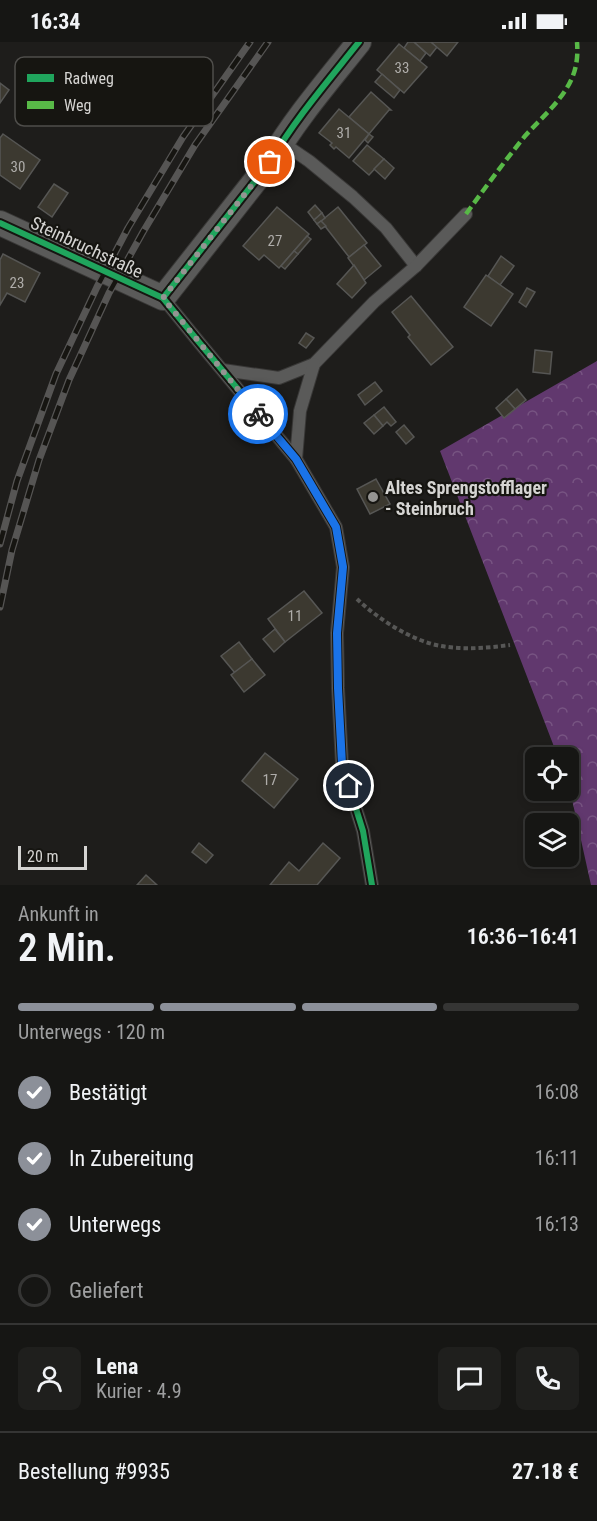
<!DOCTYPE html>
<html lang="de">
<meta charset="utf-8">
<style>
:root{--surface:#161614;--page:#1f1f1d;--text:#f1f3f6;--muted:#9e9fa0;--line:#353534;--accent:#8c9099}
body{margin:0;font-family:"Roboto Condensed",sans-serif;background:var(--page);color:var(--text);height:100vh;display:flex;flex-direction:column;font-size:22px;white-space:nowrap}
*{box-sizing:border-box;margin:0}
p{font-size:20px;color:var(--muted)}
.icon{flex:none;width:33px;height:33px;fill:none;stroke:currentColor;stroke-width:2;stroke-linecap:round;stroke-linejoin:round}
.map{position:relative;height:843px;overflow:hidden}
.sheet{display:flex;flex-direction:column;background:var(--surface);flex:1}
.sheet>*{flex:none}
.controls{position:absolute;left:525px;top:705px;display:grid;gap:12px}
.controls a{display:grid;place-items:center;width:54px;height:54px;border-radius:9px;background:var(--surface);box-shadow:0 3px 9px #0003,0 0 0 2px var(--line);font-size:30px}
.scale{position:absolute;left:18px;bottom:15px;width:69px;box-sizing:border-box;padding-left:6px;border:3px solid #d5d4d2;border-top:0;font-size:16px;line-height:21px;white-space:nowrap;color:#d5d4d2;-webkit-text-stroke:4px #161511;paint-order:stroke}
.pin{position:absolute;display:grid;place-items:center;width:51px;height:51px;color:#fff;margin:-26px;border:3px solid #fff;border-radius:50%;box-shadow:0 2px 6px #0007}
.courier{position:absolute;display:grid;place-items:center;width:60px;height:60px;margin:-30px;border:4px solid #1a73e8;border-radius:50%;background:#fff;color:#222;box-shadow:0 2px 8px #0007}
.headline em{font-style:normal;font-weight:600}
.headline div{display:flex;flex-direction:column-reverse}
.headline{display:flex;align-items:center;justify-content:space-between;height:102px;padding:0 18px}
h1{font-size:39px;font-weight:600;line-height:45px}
.bar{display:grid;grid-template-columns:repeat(4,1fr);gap:9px 6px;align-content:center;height:72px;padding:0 18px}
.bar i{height:8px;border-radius:4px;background:var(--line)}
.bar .selected{background:var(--accent)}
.bar p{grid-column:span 4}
.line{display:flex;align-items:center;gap:15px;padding:0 18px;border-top:2px solid var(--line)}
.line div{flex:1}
.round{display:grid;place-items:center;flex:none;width:63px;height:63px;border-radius:9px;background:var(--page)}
ol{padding:0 18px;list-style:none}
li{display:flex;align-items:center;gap:18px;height:66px}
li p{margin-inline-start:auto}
li .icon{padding:6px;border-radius:50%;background:var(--accent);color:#fff;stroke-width:4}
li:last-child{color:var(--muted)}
li i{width:33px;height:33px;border:3px solid var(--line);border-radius:50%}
.status{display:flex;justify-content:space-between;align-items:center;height:42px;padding:0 30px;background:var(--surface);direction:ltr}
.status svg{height:16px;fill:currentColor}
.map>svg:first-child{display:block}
.forest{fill:url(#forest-crowns)}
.building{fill:#3c3930;stroke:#565654;stroke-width:1.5}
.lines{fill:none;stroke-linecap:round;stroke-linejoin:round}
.service-casing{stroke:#393837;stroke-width:14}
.minor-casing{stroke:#393837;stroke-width:26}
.path{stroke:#575756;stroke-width:4;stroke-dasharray:4.5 3;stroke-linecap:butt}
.service{stroke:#5a5a59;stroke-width:12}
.minor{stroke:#5a5a59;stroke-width:24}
.rail-casing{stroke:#565554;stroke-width:7}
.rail{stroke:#161511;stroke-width:4.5;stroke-dasharray:14;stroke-linecap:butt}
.quiet{stroke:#58b947;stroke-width:4.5;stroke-dasharray:9 4.5;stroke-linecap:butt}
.cycleway-casing{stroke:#161511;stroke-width:10}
.cycleway{stroke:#20a55d;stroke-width:6}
.done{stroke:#959492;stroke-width:6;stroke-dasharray:0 10.8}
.route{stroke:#1a73e8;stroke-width:8}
.poi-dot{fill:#959492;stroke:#161511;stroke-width:2}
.labels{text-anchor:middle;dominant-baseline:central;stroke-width:4.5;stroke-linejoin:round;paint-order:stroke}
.number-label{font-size:15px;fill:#afadaa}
.street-label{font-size:18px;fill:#d5d4d2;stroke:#161511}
.poi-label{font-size:18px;font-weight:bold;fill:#d5d4d2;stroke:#161511;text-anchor:start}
.key{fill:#161511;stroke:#4f4e4b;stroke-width:1.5}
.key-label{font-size:16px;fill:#d5d4d2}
</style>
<div class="status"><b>16:34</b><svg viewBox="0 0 49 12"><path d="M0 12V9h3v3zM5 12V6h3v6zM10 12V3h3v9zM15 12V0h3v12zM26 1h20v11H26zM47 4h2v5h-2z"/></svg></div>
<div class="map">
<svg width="597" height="843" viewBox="0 0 597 843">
<defs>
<pattern id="forest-crowns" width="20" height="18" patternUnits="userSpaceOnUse" patternTransform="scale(1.5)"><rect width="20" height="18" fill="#61386e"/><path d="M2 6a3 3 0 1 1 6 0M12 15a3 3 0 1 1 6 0" fill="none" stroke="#775482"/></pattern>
</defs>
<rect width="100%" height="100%" fill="#1e1d1b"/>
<path class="forest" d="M597 319V843H591L569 744 568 716 558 715 440 409Z"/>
<g class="building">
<path d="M408 0H414L426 11 420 19 404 6Z"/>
<path d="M414 0H431L437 5 430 14Z"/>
<path d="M431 0H458L447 14Z"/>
<path d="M399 2 427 25 404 51 377 28Z"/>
<path d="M382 32 400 48 394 56 375 40Z"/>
<path d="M0 41 9 48 0 61Z"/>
<path d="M371 50 391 68H389L369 92 349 75Z"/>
<path d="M339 67 369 92 349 116 336 105 334 107 330 103 332 101 319 91Z"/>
<path d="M3 92 40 118 20 147 0 133V96Z"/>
<path d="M369 92 373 95 368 101 365 98Z"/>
<path d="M367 103 384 117 369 133 353 119Z"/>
<path d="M384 117 394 126 385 137 374 127Z"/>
<path d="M54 142 68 151 52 175 38 165Z"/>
<path d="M315 163 322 171 314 178 308 170Z"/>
<path d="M277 165 309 192 279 226 264 213 259 218 243 204Z"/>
<path d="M338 165 367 201 349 215 321 179Z"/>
<path d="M322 171 325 176 317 182 314 178Z"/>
<path d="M321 179 326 184 321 187 317 182Z"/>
<path d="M307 194 311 197 298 212 294 209Z"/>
<path d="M364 203 381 224 364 238 348 216Z"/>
<path d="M294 209 298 212 285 227 281 224Z"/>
<path d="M3 212 40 231 25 260 7 251 0 263V218Z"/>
<path d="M501 214 514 224 500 243 488 234Z"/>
<path d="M354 223 366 241 352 256 337 242Z"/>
<path d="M486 233 513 252 491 284 464 265Z"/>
<path d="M527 246 535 250 526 265 519 260Z"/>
<path d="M411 254 453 305 431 323 408 295 410 293 392 270Z"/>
<path d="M306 291 314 296 306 306 299 301Z"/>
<path d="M535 308 552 310 550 332 533 330Z"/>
<path d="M375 340 382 349 365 363 358 353Z"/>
<path d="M517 347 526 358 515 367 506 357Z"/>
<path d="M506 357 515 367 504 376 496 366Z"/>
<path d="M384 365 396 380 391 384 387 380 383 384 374 373Z"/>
<path d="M374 373 383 384 374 392 364 381Z"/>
<path d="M404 383 414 395 406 402 396 390Z"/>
<path d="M376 437 390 462 370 472 357 447Z"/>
<path d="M304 549 322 571 285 600 268 577Z"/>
<path d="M275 587 285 600 274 610 263 597Z"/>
<path d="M239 600 252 617 235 631 221 614Z"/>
<path d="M252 617 265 633 244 650 231 633Z"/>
<path d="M265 711 298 737 274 766 242 739Z"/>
<path d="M199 801 213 813 206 821 192 810Z"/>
<path d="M323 801 340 816 317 843H270L289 820 299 829Z"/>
<path d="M146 833 157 843H137Z"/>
</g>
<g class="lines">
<g class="service-casing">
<g id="service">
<path d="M281 100 309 119 353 155 386 186 416 224"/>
<path d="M163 256 198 299 296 417 336 485 343 525 337 591 338 646 342 722 363 789 372 843"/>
<path d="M223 328 279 336 314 322 374 260 416 224 466 172"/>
<path d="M296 417 300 369 314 322"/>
</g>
</g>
<g class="minor-casing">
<path id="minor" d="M0 181 163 256 270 120C295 77 328 39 359 0"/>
</g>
<path class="path" d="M357 557C378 577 412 599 441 604 464 608 487 606 510 603"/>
<use href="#service" class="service"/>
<use href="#minor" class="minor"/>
<g class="rail-casing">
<g id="rail">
<path d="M0 502 17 439 56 332 97 245 128 186 183 95 250 0"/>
<path d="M0 565 12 508 39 418 69 338 109 251 143 190 195 103 268 0"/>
</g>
</g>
<use href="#rail" class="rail"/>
<path class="quiet" d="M466 172C485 146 504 120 525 94 541 76 562 59 572 36 577 24 578 13 577 0"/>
<g class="cycleway-casing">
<g id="cycleway">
<path d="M0 181 163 256 198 299 296 417 336 485 343 525 337 591 338 646 342 722 363 789 372 843"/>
<path d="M163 256 270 120C295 77 328 39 359 0"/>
</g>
</g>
<use href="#cycleway" class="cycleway"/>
</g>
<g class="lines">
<path class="done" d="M258 372 163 256 270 120"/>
<path class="route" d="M258 372 296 417 336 485 343 525 337 591 338 646 342 722 349 744"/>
</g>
<circle class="poi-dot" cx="373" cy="455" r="6"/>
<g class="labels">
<g class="number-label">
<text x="402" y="26">33</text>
<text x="344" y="91">31</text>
<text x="18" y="125">30</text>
<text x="275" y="199">27</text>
<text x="17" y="241">23</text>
<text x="295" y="574">11</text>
<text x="270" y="738">17</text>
</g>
<g class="street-label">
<text transform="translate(87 205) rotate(25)">Steinbruchstraße</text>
</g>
<g class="poi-label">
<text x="385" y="445">Altes Sprengstofflager<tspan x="385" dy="21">- Steinbruch</tspan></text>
</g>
</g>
<rect x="15" y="15" width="198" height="69" rx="9" class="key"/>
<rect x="27" y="32" width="27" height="8" fill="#20a55d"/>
<rect x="27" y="59" width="27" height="8" fill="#58b947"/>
<g class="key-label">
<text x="64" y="42">Radweg</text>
<text x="64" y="69">Weg</text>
</g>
</svg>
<div class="controls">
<a><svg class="icon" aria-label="locate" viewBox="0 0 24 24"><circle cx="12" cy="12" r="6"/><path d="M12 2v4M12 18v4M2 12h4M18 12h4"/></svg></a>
<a><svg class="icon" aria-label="layers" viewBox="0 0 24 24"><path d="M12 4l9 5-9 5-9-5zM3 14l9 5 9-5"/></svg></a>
</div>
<div class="scale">20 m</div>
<div class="pin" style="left:270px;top:120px;background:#ea580c"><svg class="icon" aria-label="bag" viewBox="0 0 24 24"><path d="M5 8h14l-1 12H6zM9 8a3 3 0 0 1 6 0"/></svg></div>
<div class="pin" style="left:349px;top:744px;background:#1f2937"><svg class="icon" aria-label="home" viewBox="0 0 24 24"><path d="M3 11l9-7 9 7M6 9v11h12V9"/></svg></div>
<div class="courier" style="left:258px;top:372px"><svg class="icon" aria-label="bike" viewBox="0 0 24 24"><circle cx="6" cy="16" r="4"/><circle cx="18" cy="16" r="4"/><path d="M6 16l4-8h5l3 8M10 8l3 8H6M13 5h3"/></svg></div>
</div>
<section class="sheet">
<div class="headline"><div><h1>2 Min.</h1><p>Ankunft in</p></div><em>16:36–16:41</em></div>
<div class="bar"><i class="selected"></i><i class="selected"></i><i class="selected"></i><i></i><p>Unterwegs · 120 m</p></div>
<ol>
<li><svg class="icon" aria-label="check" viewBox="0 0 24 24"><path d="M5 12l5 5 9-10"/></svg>Bestätigt<p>16:08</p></li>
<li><svg class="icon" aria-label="check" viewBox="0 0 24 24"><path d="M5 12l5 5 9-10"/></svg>In Zubereitung<p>16:11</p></li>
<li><svg class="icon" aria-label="check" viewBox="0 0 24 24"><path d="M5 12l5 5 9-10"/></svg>Unterwegs<p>16:13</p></li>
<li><i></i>Geliefert</li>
</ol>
<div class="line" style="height:108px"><a class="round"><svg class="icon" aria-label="person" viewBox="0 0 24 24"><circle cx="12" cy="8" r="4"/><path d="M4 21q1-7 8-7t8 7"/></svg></a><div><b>Lena</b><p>Kurier · 4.9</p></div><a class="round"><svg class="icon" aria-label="chat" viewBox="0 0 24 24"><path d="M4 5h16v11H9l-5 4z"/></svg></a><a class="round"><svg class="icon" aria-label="phone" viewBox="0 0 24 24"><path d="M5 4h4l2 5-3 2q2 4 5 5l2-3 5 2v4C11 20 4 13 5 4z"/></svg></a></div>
<div class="line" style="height:78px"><div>Bestellung #9935</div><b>27.18 €</b></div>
</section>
